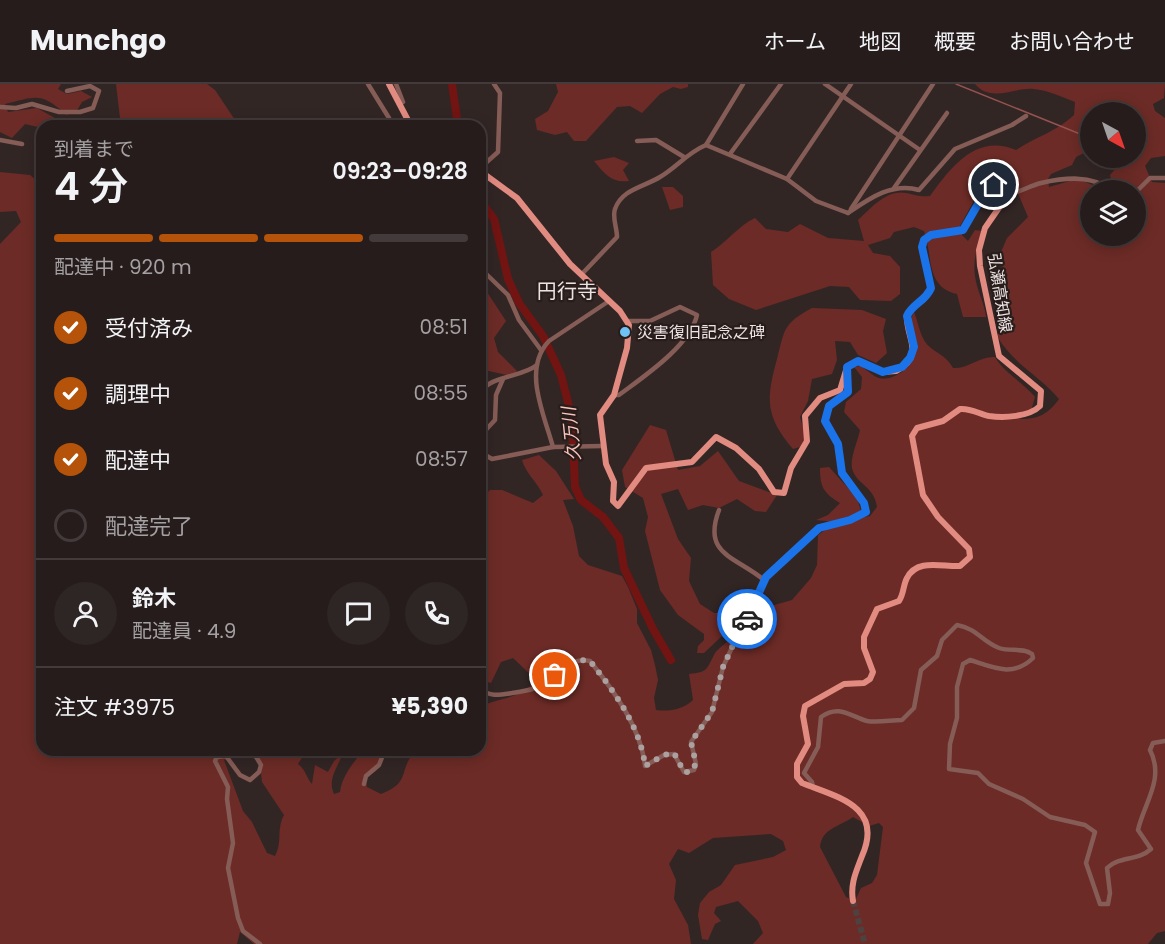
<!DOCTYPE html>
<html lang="ja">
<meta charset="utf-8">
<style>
:root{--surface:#261c1c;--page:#2e2525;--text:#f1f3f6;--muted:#a4a1a3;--line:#423a3b;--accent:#b45309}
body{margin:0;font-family:Poppins,"Noto Sans JP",sans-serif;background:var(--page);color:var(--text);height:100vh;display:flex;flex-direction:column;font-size:22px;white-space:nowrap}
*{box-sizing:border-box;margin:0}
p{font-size:20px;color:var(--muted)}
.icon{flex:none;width:33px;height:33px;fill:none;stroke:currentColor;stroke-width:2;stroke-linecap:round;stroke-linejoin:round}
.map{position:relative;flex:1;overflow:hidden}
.details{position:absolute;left:36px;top:36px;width:450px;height:636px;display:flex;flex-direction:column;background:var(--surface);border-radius:18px;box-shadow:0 3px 15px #0003,0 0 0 2px var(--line)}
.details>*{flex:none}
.needle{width:39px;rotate:140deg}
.tools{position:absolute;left:1080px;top:18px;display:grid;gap:12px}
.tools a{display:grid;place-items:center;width:66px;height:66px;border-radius:50%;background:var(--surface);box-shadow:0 3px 15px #0003,0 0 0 2px var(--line);font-size:30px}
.pin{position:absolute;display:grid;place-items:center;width:51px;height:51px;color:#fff;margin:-26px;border:3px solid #fff;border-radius:50%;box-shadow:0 2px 6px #0007}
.courier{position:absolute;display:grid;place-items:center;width:60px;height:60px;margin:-30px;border:4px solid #1a73e8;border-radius:50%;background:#fff;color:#222;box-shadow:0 2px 8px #0007}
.summary em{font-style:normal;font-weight:600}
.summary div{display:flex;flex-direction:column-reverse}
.summary{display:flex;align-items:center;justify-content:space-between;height:102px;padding:0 18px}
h1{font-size:39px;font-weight:600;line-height:45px}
.bar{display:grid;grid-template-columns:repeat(4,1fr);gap:9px 6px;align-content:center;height:72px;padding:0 18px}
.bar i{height:8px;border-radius:4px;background:var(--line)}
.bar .on{background:var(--accent)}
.bar p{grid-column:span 4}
.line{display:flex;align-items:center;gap:15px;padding:0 18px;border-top:2px solid var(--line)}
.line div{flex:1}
.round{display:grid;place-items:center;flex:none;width:63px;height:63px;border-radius:32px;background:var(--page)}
ol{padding:0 18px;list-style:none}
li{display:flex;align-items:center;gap:18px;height:66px}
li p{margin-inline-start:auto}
li .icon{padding:6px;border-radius:50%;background:var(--accent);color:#fff;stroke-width:4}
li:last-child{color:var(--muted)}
li i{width:33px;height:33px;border:3px solid var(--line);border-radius:50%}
header{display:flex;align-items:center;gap:36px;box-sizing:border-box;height:84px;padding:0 30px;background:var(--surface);border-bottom:2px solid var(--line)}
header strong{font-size:28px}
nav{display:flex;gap:33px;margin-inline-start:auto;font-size:21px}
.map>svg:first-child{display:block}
.green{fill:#6c2b26;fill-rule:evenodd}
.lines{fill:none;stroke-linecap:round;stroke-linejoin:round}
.stream{stroke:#965250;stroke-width:1.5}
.river{stroke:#711412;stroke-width:8}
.major-tunnel{stroke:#4e4241;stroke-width:6;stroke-dasharray:6 3;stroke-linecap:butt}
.minor{stroke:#865c56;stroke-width:4.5}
.major{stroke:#e28b81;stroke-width:6}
.done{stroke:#aaa1a0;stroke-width:6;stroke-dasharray:0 10.8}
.route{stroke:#1a73e8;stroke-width:8}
.poi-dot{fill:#70c2f4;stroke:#281d1b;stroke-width:2}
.labels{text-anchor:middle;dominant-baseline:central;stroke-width:4.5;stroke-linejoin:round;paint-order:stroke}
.street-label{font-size:16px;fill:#ebe3e2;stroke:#281d1b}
.poi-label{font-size:16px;fill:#ebe3e2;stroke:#281d1b;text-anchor:start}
.water-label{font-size:18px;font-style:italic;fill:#fbc5bd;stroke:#281d1b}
.quarter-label{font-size:20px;fill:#ebe3e2;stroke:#281d1b}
</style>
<header>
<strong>Munchgo</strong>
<nav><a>ホーム</a><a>地図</a><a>概要</a><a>お問い合わせ</a></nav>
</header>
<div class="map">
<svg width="1165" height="860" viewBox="0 0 1165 860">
<rect width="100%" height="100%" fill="#322625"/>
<g class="green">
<path d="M0 0H61L58 5 67 10 81 7 92 13 82 18 76 28 66 31C41 7 35 13 5 20L8 28 37 24 69 42 42 44 25 40 12 54 0 48Z"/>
<path d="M116 0H207L215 6 239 42H121Z"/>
<path d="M556 0H688V3L681 5 673 3 660 10 642 29 630 22 617 23 586 57H574L567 48 555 51 537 46 535 35 548 27 558 8Z"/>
<path d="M975 0H1165L1164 14 1153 20 1155 27 1165 34V72L1151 74 1145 82 1152 98 1165 99V847L1157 849 1148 860H753L763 849 758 837 738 817 716 823 714 829 721 837 715 840 708 856 702 855 698 831 700 819 709 808 721 801 735 781 773 773 786 766 783 757 771 750 713 754 689 769 678 765 669 780 676 796 674 815 688 841 691 860H254L240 848 237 860H0V160L21 138 16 127 0 128V88L30 91 42 101V666H231L233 674 224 676 243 727 252 738 267 769 275 772C283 757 276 746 284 731L262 698 260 679 242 666H307L298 680C306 686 306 693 312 700L315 681 328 688 334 677 343 669C338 683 327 695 334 710L340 708C342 691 354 679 363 666H387L376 687 365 692 367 703 381 710C410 699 399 688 413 669L426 666H480V623C498 613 525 615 535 595L513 574 501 578 491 599 483 597 480 588V416L490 406H502L533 419 543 411C536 396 526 390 522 376L539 371 556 387 574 415 563 416 573 442 579 472 588 481 622 492 628 503 637 525V539L651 566 655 581 658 596 654 614 656 626C669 628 684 625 693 616L689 590C708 588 706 586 714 571 716 566 724 561 728 557L722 552 704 569H697L698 562 704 556V550L678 531 660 506 645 447 648 433 643 414 625 403 622 386 650 341 666 346 678 386 700 382 718 367 739 397 777 411 766 428 755 427 737 415 719 424 703 421 688 426 678 405 661 410 678 455 691 474 689 497 700 520 714 529H738L744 546 760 525 792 516 811 494 817 481 818 451 836 438 816 436 828 431 840 419C824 409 820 404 820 384L829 383 857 414 861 427 854 435 870 432 877 423C874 401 856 401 852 384 850 373 858 357 860 346L844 328 846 318 861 305 862 293 854 283 860 282C866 285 874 293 879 294 885 296 893 293 897 291 925 276 902 250 914 228 919 240 920 256 931 264 940 271 947 273 953 284 968 285 980 272 995 273 1004 289 1023 298 1035 313L1031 327 1020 335C1039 335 1048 330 1059 315 1039 291 1014 281 997 252L1002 239 999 222 1004 195 1001 168 1007 154 1028 133 1017 107 996 93 985 96 960 142 962 151 968 157 975 146 983 147C975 166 971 184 978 205 981 215 985 223 986 233H963L957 210C925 203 933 171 924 147L914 143 894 148 890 154 868 161 873 169 890 172 900 183V210L891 217 860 216 849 203 830 202 756 226 729 215 713 201 711 168C727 158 738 142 755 134L766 145 788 148 800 140 828 154 864 157 858 136C871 124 887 105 906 109 916 111 920 113 930 112 951 83 976 49 1016 66 1037 52 1056 48 1074 31L1075 18C1062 13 1047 6 1034 5 1014 3 991 19 975 0ZM1090 28H1136V74H1111L1117 83 1110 91 1112 99 1108 106H1136V152H1090V106H1106L1077 95 1049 103 1048 95 1051 90 1072 81 1076 73 1090 66ZM853 733 869 742 879 739 883 743 877 791 872 799 861 804 855 817 846 813 820 763C822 744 839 743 853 733Z"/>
<path d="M614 73 629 79 623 86 629 97C611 99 605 90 594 77Z"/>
<path d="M662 103H673L683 112V123L670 126Z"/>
<path d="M480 203 487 208 506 237 494 254 498 268 517 287 511 292 480 285Z"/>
<path d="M812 224 862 226 886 235 883 247 887 269 876 279 858 271 850 258 835 257 837 276 832 290 812 295 808 317 800 333 805 350 803 362 793 365C765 332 766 315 777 275 785 244 783 240 812 224Z"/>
</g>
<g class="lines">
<path class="stream" d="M956 0 1090 54"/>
<g class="river">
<path d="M452 0 458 42"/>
<path d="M480 116 494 135 508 195 519 219 543 252 561 291 572 334 575 403 581 416 603 433 619 454 624 484 653 545 671 576"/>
</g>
<path class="major-tunnel" d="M853 817 865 860"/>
<g class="minor">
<path d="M368 0 389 34 390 42"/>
<path d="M396 0 403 18 399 20"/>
<path d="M825 0 920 66"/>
<path d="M0 23 16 24 32 20 59 28H80L93 24 99 7 90 2 67 7"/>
<path d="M0 56 22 60"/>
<path d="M637 57 656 56 684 73"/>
<path d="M706 61 743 0"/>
<path d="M730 70 781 0"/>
<path d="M480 84 498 68 500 9 494 0"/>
<path d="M787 95 851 0"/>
<path d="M894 104 947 29"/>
<path d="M1136 108 1150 94H1165"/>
<path d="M1005 111C1019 109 1029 102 1041 99 1063 94 1092 90 1110 106"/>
<path d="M851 125 933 0"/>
<path d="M848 129C870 114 893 98 919 106L955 65 1012 41 1026 32"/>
<path d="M480 184 508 211 519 236 541 266"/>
<path d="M581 191 617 153C617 144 612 133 615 125 622 105 644 103 660 93 677 83 687 69 706 61L787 95 816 117 848 129"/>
<path d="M480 309C490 291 521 294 537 281"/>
<path d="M614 311H619C643 293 690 262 697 231L680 223 650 237H627"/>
<path d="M480 352 495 336 496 311 503 295"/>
<path d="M553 363C544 330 522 285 549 257L609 217"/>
<path d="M480 368 492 375 553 363 603 362"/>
<path d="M719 426C702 471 735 472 764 496"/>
<path d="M480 605C491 613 499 611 512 609 522 607 531 607 540 602 557 594 568 572 590 577 614 607 641 644 645 682L664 671 674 670 684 688 694 686 696 680 691 658 712 628 723 583 734 559 745 549 748 533 766 493 819 444 850 436 866 428 864 419 842 389 838 360 825 337 829 322 848 308 847 285"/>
<path d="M252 666 261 681 259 688 250 696 240 691 226 672 217 673 215 677 228 703 227 715 233 759 228 784 238 834 243 847 260 860"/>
<path d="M364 700 366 692 379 681 385 666"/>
<path d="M813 703 812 698 804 689 818 663 821 633C839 620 850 632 867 637 878 639 891 636 902 636L914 624 921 586 937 572 942 556 957 541C976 544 983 558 999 564 1010 568 1023 563 1032 570L1033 574C1013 594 992 583 970 576L963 580 957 603V634L950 660 949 685 978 689 989 700 1023 715 1050 733 1085 741 1095 748 1086 779 1100 820H1108L1110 809 1107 784C1119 772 1138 777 1151 765L1138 746C1144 719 1165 695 1150 666L1153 659 1165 657"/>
</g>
<g class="major">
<path d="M389 0 411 42"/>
<path d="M480 87 517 114 570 180 620 227 629 241 627 264 614 311 600 331 606 380 614 398 613 417 618 422 646 384 692 378 716 353 736 364 759 385 774 408 784 409 791 384 807 357 805 332 820 314 840 306 847 283 858 277 883 288 896 287C926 271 906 255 907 232 912 220 927 217 931 204L922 163 924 157 931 151 963 146 987 104 997 101 1004 107 1005 115 985 144 979 166 980 182 999 272 1041 307 1040 322C1029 333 1004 334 989 332 979 330 971 324 960 325L943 337 917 344 912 352 923 411 938 433 969 465 970 473 960 482C942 483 917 474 907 494 903 501 904 510 899 517L877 525 864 553V564L873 588 870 595 864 599 844 600 805 622 803 632 808 660 797 680V693L802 699C837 713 884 722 862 772 856 788 850 800 853 817"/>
</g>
</g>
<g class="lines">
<path class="done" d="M555 591C565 582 575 574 590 577 614 607 641 644 645 682L664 671 674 669 684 688H690L696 680 691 658 712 628 723 583 734 559 745 549 747 535"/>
<path class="route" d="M747 535 766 493 819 444 850 436 866 428 864 419 842 389 838 360 825 337 829 322 848 308 847 283 858 277 883 288 902 283 910 274 914 263 907 232C912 220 926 217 931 204L922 163 924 156 931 151 963 146 985 108 994 101"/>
</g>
<circle class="poi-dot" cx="625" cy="248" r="6"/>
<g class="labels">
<g class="street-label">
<text transform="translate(1000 209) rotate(81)">弘瀬高知線</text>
</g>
<g class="poi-label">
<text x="637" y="248">災害復旧記念之碑</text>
</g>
<g class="water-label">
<text transform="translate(571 350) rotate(-96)">久万川</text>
</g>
<g class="quarter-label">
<text x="567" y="207">円行寺</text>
</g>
</g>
</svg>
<div class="tools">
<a><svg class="needle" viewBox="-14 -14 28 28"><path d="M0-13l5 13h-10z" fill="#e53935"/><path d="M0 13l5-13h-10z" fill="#a4a1a3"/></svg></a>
<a><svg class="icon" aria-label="layers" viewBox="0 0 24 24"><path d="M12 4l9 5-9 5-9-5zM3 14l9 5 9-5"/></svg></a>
</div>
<div class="pin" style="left:555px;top:591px;background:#ea580c"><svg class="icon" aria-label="bag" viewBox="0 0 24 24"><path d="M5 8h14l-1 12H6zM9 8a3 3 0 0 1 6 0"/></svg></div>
<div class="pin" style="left:994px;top:101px;background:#1f2937"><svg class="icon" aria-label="home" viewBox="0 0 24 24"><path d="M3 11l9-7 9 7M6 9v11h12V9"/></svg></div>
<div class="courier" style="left:747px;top:535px"><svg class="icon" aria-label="car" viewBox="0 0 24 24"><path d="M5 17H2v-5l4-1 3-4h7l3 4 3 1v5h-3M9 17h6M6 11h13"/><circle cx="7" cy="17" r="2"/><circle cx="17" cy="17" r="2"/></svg></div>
<section class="details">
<div class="summary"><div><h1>4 分</h1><p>到着まで</p></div><em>09:23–09:28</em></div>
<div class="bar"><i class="on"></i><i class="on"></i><i class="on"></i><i></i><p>配達中 · 920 m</p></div>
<ol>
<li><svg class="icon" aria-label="check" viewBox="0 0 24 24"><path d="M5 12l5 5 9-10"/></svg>受付済み<p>08:51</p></li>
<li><svg class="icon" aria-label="check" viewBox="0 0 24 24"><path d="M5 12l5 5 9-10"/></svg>調理中<p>08:55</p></li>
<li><svg class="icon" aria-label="check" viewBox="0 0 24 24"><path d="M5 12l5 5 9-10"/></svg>配達中<p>08:57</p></li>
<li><i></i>配達完了</li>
</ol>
<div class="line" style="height:108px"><a class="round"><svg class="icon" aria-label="person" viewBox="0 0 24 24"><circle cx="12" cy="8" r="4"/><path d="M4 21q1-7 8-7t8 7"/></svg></a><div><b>鈴木</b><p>配達員 · 4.9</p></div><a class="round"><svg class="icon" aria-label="chat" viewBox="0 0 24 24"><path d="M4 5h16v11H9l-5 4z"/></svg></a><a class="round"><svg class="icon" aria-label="phone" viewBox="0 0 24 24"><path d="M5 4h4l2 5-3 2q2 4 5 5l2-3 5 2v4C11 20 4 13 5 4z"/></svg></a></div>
<div class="line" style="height:78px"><div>注文 #3975</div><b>¥5,390</b></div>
</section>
</div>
